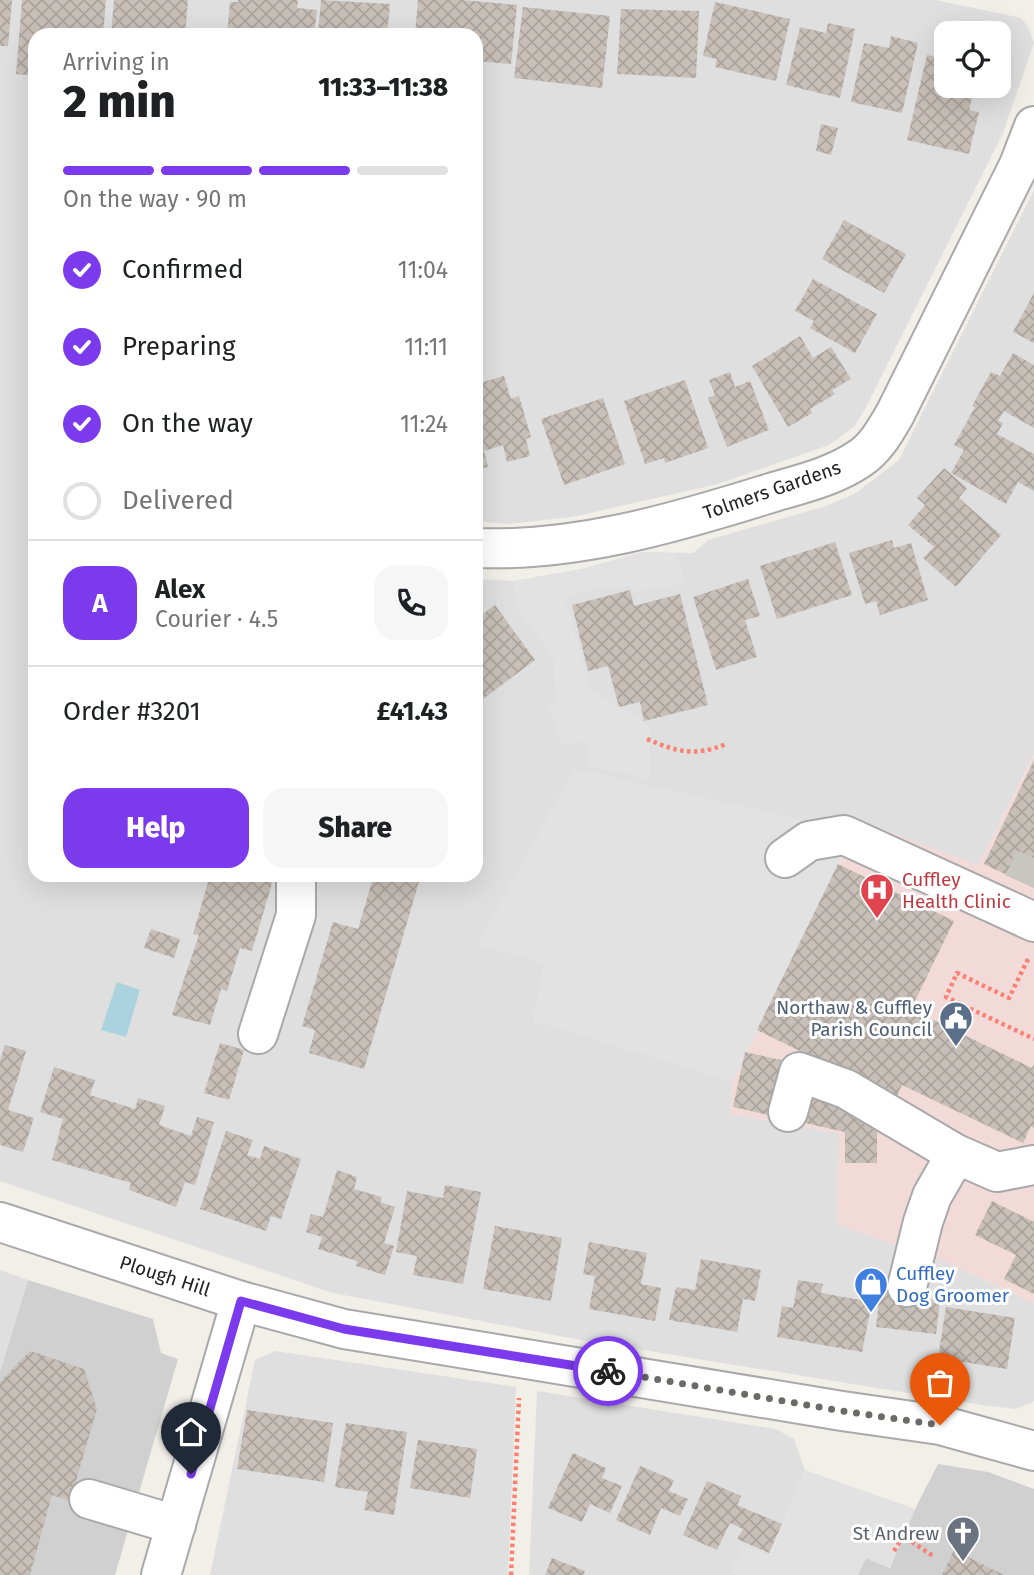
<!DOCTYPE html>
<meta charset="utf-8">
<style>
:root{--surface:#fff;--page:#f6f6f6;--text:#202124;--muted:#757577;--line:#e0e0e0;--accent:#7c3aed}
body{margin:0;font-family:"Fira Sans",sans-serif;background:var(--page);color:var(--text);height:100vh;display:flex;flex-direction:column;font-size:26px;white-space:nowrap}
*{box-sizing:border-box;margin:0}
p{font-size:23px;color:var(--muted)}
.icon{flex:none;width:38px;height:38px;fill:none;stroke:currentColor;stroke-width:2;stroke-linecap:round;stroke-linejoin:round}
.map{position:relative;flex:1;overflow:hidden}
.side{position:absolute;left:28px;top:28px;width:455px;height:854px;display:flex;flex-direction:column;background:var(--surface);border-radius:21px;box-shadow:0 7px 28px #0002}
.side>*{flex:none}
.buttons{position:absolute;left:934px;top:21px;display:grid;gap:14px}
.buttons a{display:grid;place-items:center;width:77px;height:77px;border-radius:14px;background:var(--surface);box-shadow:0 7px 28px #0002;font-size:35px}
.pin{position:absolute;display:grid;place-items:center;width:60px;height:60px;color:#fff;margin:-72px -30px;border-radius:50% 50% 50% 0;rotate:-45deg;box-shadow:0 0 7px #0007}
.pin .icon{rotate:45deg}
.courier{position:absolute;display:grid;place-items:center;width:70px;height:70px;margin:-35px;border:5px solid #7c3aed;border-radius:50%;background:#fff;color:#222;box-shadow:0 2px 9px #0007}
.headline em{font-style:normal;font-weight:800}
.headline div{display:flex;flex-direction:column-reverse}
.headline{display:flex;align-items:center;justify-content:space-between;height:119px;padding:0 35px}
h1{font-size:46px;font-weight:800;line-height:52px}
.bar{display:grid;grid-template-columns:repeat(4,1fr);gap:10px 7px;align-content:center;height:84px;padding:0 35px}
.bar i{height:9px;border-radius:5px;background:var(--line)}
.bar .selected{background:var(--accent)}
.bar p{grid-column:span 4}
.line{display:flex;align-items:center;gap:18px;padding:0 35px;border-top:2px solid var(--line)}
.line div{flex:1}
.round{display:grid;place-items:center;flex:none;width:74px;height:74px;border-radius:21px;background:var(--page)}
ol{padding:0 35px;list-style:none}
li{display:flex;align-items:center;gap:21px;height:77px}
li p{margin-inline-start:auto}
li .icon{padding:7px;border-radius:50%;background:var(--accent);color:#fff;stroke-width:4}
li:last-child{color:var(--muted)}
li i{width:38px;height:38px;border:4px solid var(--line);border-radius:50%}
.button{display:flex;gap:14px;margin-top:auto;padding:14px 35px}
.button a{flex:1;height:80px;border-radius:21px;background:var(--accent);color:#fff;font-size:28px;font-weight:800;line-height:80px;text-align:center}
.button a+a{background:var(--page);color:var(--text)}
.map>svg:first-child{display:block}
.residential{fill:#e0dfdf;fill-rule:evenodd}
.commercial{fill:#f2dad9}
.religious{fill:#d0d0d0}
.parking{fill:#e2e2e2}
.water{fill:#aad3df}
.building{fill:url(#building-cross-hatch)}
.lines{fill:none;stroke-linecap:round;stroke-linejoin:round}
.minor-tunnel{stroke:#c8c6c1;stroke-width:38;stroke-dasharray:38 19;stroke-linecap:butt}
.minor-casing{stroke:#a9a9a9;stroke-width:42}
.path{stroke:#fa8072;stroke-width:4.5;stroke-dasharray:3.5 3.5;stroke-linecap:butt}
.minor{stroke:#fff;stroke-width:38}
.done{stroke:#6b6a68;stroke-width:7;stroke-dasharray:0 12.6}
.route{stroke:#7c3aed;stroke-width:9}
.labels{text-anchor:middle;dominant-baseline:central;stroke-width:6;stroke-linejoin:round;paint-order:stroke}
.street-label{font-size:19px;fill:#222;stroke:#fff}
.health-label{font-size:19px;fill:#be3a42;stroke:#fff;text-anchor:start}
.service-label{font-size:19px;fill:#4e5e75;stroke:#fff;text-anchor:end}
.shop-label{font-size:19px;fill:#366cbe;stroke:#fff;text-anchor:start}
.worship-label{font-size:19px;fill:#5b616d;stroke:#fff;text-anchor:end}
</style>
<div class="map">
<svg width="1034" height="1575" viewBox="0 0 1034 1575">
<defs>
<pattern id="building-cross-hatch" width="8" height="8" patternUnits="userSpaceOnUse" patternTransform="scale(1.75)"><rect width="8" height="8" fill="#c7bfb8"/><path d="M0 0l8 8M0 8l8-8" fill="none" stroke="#aba49e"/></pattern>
</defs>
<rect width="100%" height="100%" fill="#f2efe9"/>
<g class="residential">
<path d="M0 0H935L1021 18 1028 27 1034 43 1003 133 865 409 854 427 829 445 718 484 572 517 509 524 476 521V35H35V875H476V579L514 581 582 569 642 552 693 553 708 540 826 506 856 493 899 460 1034 190V754L978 866 884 830 478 944 545 963 534 1020 733 1081 731 1114 839 1133 948 1263 1034 1303V1401L1016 1409 982 1405 581 1340 333 1293 0 1181ZM947 33H999V86H947Z"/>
<path d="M0 1270 28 1280 0 1372Z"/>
<path d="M275 1351 516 1387 508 1575H210L255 1360Z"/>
<path d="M537 1391 776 1429 794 1439 805 1470 770 1556 744 1547 730 1575H529Z"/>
</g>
<path class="commercial" d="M1034 755V1303L948 1263 837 1224 839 1133 730 1114 733 1081 854 831 884 830 978 865Z"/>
<g class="religious">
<path d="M28 1280 153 1319 161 1353 178 1359 115 1575H0V1372Z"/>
<path d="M938 1464 988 1472 1034 1489V1575H858L866 1558 890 1568 915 1509Z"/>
</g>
<g class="parking">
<path d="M642 552 677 554 685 584 633 592 630 586 597 588 565 597 591 690 650 726V779L586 766 588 741 562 745 548 705 555 701 553 656 517 609 513 581 582 569Z"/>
<path d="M574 769 854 831 733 1081 534 1020 545 964 478 944Z"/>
<path d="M805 1470 915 1509 890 1568 866 1558 858 1575H730L744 1547 771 1555Z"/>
</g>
<path class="water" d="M117 982 140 990 126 1037 101 1030Z"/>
<g class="building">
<path d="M0 0H12L8 46H0Z"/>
<path d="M22 0H106L103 35H35V76L16 74Z"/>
<path d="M114 0H188L185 35H111Z"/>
<path d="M238 0H298L297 8 317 10 314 35H227L230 2H238Z"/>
<path d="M321 0 390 4 387 35H318Z"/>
<path d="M418 0H463L517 5 511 64 476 61V35H415Z"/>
<path d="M715 2 790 19 776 81 715 67 717 59 703 56Z"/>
<path d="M523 7 610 16 602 88 514 78Z"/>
<path d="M621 9 699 11 696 78 617 74Z"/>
<path d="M828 23 855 29 840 98 786 85 800 27 826 33Z"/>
<path d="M891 36 918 43 902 113 851 102 864 43 889 48Z"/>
<path d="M927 55 947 59V86H975L969 110 979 112 969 154 907 140Z"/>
<path d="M821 124 838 128 831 155 816 151Z"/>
<path d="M844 220 906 254 884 293 822 259Z"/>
<path d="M813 279 877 314 855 353 810 328 814 321 795 311Z"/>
<path d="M1034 293V343L1013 332Z"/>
<path d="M800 336 813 358 831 347 851 379 832 390 835 394 810 409 812 413 788 427 752 366Z"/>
<path d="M1013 353 1034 365V428L1004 411 998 421 1003 423 997 434 1034 454V491L1018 482 1006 504 951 473 964 450 954 445 975 407 972 406 991 372 1000 376Z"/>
<path d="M730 372 735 387 750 381 769 430 727 447 708 398 715 395 709 380Z"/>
<path d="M504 376 511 399 519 396 531 437 526 439 530 456 507 462 503 445 484 451 488 467 476 470V384Z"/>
<path d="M685 380 708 448 665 463 664 458 645 464 624 401Z"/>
<path d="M603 398 625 464 564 485 541 419Z"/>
<path d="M944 468 967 488 959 498 1001 535 956 587 923 558 934 547 908 525 925 505 917 498Z"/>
<path d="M892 540 894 548 911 543 928 600 880 615 876 601 865 604 849 553Z"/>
<path d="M835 542 852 595 777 619 760 566Z"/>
<path d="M748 579 760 616 745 620 757 657 716 670 693 597Z"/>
<path d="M630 590 634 606 680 594 708 705 644 721 640 702 619 707 608 666 588 671 572 605Z"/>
<path d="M495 605 535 660 483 699 476 689V619Z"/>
<path d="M1034 760V888L984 864Z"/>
<path d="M838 864 954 921 911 1009 1032 1068 1034 1064V1128L1031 1126 1023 1143 902 1085 896 1098 757 1030Z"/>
<path d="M210 875H258L273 880 252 951 240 948 227 991 221 989 210 1025 172 1015 199 935 193 934Z"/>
<path d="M374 875H421L364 1069 309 1053 315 1030 302 1026 333 922 358 929Z"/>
<path d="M151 929 180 939 174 958 144 948Z"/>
<path d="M220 1043 244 1050 229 1100 204 1093Z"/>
<path d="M5 1045 26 1051 8 1110 34 1118 23 1152 0 1145V1060Z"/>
<path d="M745 1052 781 1060 769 1115 733 1107Z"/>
<path d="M54 1067 95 1080 90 1095 135 1109 138 1098 165 1106 159 1125 191 1136 197 1117 214 1122 195 1185 185 1182 176 1207 129 1190 131 1183 52 1160 63 1119 40 1112Z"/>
<path d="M813 1091 877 1122V1163H845V1132L805 1123Z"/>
<path d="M226 1131 253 1140 247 1155 260 1159 264 1146 301 1159 281 1219 271 1216 266 1231 200 1209Z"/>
<path d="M337 1170 357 1177 354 1189 382 1197 380 1202 395 1207 384 1243 394 1246 385 1275 356 1266 357 1261 318 1249 322 1237 306 1232 311 1214 323 1217Z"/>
<path d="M445 1185 481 1192 463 1284 413 1275 417 1256 396 1252 407 1191 443 1198Z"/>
<path d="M992 1201 1034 1222V1294L1004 1279 1016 1255 975 1235Z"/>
<path d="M495 1226 562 1238 551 1301 483 1289Z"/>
<path d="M589 1242 647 1253 641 1284 661 1288 655 1321 589 1309 595 1276 583 1274Z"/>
<path d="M701 1259 761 1270 755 1301 743 1299 737 1332 669 1320 676 1287 695 1290Z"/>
<path d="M798 1280 823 1284 821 1293 872 1302 862 1352 777 1337 782 1306 793 1308Z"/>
<path d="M880 1293 940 1301 936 1334 876 1327Z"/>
<path d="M946 1307 1015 1318 1007 1369 938 1358Z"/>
<path d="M30 1351 84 1369 97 1409 70 1501 52 1495 30 1575H0V1382Z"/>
<path d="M247 1410 333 1423 324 1482 237 1469Z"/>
<path d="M346 1423 407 1432 394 1515 364 1510 368 1492 335 1487Z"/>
<path d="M418 1440 477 1449 470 1498 410 1488Z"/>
<path d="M573 1453 606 1468 602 1478 622 1486 610 1513 590 1504 582 1522 548 1508Z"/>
<path d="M640 1466 674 1480 669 1491 688 1499 680 1516 661 1508 650 1535 616 1520Z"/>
<path d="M707 1481 741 1496 737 1505 782 1524 769 1553 737 1539 743 1529 730 1523 717 1550 683 1535Z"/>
<path d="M954 1550 1004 1575H942Z"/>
<path d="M552 1558 585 1571 583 1575H545Z"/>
</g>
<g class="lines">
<path class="minor-tunnel" d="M1023 883 1034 858"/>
<g class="minor-casing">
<g id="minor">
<path d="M476 548C574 552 671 524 764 495 796 485 831 478 859 459 876 448 885 431 895 414L1019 165 1034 126"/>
<path d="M785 858 809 841 844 835 1034 922"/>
<path d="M258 1034 296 915V875"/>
<path d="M788 1112 799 1072 846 1089 956 1154 997 1172 1034 1165"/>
<path d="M0 1222 241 1301 344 1329 842 1411 940 1425 1034 1451"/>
<path d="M907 1287 923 1222 932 1196 956 1154"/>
<path d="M89 1499 176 1525"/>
<path d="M161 1575 241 1301"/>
</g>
</g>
<g class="path">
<path d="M647 739C678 752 694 757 726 744"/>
<path d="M1028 959 1009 998 957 973 946 997 1034 1039"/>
<path d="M894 1551 903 1536 933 1556"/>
<path d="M511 1575 519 1398"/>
</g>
<use href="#minor" class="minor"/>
</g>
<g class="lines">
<path class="done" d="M608 1371 842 1411 940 1425"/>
<path class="route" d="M191 1474 241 1301 344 1329 608 1371"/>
</g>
<defs>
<g id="hospital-pin" transform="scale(1.75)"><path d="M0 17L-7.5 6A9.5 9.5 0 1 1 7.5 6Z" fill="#e0444e" stroke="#fff"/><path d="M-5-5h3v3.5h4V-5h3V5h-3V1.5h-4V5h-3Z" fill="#fff"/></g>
<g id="civic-pin" transform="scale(1.75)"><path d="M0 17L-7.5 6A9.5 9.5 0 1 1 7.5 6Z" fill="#5c6f8a" stroke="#fff"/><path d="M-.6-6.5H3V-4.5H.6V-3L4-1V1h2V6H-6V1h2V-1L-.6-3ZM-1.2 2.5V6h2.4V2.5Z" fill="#fff"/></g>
<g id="shop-pin" transform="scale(1.75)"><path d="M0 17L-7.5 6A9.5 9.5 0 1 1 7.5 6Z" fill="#3f7fe0" stroke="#fff"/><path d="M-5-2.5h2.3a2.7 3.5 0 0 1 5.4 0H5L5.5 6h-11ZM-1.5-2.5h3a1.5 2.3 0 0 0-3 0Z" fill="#fff"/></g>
<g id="church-pin" transform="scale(1.75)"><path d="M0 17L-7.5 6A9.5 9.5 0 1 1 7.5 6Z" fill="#6b7280" stroke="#fff"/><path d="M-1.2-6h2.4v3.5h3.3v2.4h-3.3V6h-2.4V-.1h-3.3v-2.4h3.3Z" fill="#fff"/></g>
</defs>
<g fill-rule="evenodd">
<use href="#hospital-pin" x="877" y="890"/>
<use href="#civic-pin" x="956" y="1018"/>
<use href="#shop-pin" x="871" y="1284"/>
<use href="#church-pin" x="963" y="1533"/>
</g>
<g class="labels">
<g class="street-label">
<text transform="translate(772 490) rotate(-19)">Tolmers Gardens</text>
<text transform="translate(165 1276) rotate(18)">Plough Hill</text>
</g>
<g class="health-label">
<text x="902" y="879">Cuffley<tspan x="902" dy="22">Health Clinic</tspan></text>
</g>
<g class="service-label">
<text x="932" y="1007">Northaw &amp; Cuffley<tspan x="932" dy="22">Parish Council</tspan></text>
</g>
<g class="shop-label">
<text x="896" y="1273">Cuffley<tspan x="896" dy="22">Dog Groomer</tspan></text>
</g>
<g class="worship-label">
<text x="939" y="1533">St Andrew</text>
</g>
</g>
</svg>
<div class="buttons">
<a><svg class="icon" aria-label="locate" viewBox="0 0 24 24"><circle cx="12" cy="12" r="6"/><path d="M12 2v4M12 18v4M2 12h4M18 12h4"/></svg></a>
</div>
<div class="pin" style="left:940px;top:1425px;background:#ea580c"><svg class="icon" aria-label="bag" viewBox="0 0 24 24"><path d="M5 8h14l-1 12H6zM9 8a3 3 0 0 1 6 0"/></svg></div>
<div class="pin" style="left:191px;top:1474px;background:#1f2937"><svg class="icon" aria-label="home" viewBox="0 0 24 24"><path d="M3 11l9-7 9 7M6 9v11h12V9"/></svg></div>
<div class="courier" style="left:608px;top:1371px"><svg class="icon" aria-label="bike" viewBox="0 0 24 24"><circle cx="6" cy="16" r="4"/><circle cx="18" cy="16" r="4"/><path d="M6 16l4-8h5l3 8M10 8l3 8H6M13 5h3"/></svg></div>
<section class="side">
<div class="headline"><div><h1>2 min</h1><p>Arriving in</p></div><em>11:33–11:38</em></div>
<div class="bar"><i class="selected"></i><i class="selected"></i><i class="selected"></i><i></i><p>On the way · 90 m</p></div>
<ol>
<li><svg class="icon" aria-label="check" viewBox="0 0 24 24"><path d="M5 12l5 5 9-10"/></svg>Confirmed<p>11:04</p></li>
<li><svg class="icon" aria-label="check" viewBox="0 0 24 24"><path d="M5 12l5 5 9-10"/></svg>Preparing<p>11:11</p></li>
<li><svg class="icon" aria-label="check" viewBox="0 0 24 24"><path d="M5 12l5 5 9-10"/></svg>On the way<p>11:24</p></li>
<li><i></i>Delivered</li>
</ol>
<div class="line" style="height:126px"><b class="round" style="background:var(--accent);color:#fff">A</b><div><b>Alex</b><p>Courier · 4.5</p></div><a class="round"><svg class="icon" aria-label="phone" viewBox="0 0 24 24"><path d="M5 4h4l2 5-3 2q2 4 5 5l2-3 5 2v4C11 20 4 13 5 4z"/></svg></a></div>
<div class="line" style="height:91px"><div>Order #3201</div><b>£41.43</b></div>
<div class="button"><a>Help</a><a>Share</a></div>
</section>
</div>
